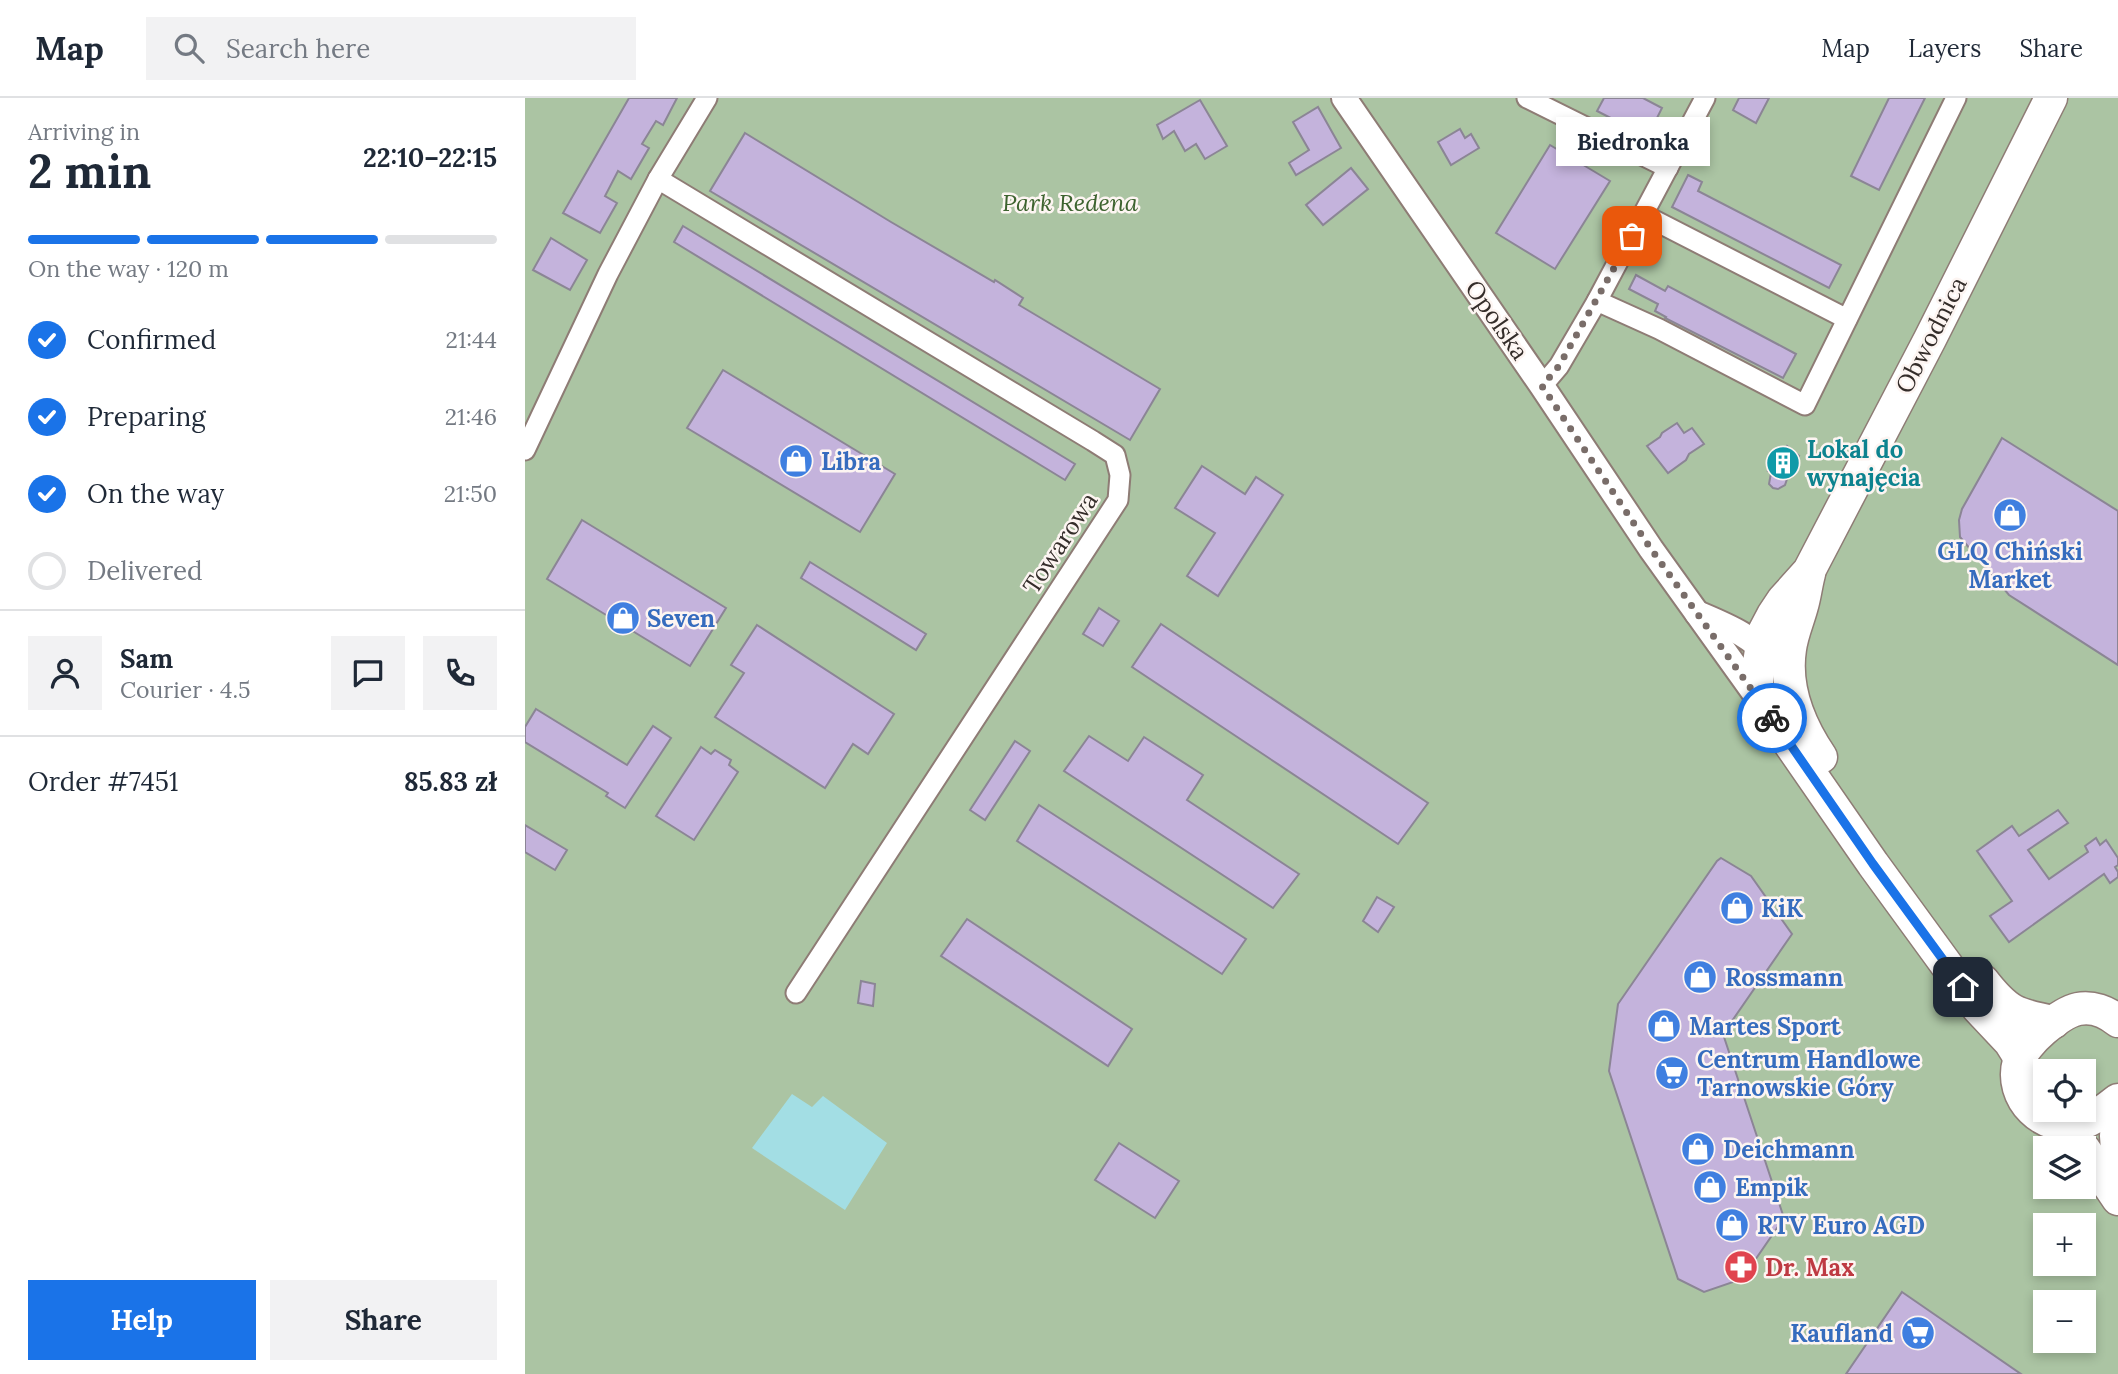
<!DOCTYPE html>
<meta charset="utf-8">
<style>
:root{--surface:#fff;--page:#f2f2f3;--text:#1f2937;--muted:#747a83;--line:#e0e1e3;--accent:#1a73e8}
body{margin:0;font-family:Lora,serif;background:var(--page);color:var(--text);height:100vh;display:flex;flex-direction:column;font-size:26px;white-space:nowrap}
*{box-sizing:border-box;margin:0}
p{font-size:23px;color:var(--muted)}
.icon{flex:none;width:38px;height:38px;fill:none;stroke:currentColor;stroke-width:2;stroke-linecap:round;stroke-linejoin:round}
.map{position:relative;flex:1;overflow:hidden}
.details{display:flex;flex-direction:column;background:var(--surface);width:525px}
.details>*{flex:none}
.tools{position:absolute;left:1508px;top:961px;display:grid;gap:14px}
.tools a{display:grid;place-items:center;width:63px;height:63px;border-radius:0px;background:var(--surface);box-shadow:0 4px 10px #0003;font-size:35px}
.pin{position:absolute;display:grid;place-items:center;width:60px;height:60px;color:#fff;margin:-30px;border-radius:14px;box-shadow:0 4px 10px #0006}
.courier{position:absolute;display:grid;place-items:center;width:70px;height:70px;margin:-35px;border:5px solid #1a73e8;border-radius:50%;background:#fff;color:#222;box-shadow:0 2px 9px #0007}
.bubble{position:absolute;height:49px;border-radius:0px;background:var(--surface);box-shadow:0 4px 10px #0003;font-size:23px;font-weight:700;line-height:49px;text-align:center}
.summary em{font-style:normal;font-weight:700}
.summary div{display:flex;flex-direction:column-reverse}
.summary{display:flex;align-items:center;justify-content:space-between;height:119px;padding:0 28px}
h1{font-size:46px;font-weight:700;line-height:52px}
.bar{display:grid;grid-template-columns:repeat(4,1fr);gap:10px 7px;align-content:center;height:84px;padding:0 28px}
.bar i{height:9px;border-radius:5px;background:var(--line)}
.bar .on{background:var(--accent)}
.bar p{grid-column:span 4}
.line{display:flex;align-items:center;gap:18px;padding:0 28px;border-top:2px solid var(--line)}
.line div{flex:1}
.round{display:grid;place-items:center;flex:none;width:74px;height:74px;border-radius:0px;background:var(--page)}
ol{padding:0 28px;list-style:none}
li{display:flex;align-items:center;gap:21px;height:77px}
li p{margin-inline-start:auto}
li .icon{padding:7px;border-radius:50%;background:var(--accent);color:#fff;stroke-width:4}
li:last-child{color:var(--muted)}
li i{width:38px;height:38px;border:4px solid var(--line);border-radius:50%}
.primary-button{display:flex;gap:14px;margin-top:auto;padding:14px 28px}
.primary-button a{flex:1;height:80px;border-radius:0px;background:var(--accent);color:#fff;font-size:28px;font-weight:700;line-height:80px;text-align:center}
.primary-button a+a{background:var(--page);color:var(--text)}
header{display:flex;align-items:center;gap:42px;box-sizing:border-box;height:98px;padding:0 35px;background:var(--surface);border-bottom:2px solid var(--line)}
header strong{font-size:33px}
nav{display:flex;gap:38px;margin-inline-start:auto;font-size:24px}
.search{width:490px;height:63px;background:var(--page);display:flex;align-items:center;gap:18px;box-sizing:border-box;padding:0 24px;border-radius:0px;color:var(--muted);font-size:26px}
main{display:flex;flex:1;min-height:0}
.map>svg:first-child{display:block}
.green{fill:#abc4a3;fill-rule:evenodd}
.water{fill:#a3dee4}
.building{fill:#c4b3dc;stroke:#8b8595;stroke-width:2}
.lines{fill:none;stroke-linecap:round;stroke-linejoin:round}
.minor-casing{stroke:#8e7c75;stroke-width:23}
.tertiary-casing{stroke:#8e7c75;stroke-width:28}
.trunk-casing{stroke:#8e7c75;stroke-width:35}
.minor{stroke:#fff;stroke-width:19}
.tertiary{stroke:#fff;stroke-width:24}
.trunk{stroke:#fff;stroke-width:32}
.done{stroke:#796d69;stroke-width:7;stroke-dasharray:0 12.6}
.route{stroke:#1a73e8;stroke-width:9}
.labels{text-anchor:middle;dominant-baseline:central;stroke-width:5;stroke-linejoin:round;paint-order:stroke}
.park-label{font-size:24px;font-style:italic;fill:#3d632f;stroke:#fdf5f2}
.street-label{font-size:24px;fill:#342d2a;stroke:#fdf5f2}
.culture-label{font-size:24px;font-weight:bold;fill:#0d838f;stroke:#fdf5f2;text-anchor:start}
.shop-label{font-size:24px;font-weight:bold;fill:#366cbe;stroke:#fdf5f2;text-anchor:start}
.health-label{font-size:24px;font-weight:bold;fill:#be3a42;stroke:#fdf5f2;text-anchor:start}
</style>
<header>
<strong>Map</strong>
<div class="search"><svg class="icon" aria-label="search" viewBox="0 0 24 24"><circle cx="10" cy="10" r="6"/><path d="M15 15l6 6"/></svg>Search here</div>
<nav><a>Map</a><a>Layers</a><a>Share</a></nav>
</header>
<main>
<section class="details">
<div class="summary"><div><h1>2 min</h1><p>Arriving in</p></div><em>22:10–22:15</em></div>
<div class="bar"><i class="on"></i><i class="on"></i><i class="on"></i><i></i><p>On the way · 120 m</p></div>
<ol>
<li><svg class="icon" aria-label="check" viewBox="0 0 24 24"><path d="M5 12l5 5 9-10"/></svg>Confirmed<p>21:44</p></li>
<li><svg class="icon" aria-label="check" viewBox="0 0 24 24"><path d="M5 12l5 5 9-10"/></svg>Preparing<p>21:46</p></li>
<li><svg class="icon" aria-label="check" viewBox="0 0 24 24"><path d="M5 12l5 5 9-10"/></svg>On the way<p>21:50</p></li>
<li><i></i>Delivered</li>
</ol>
<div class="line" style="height:126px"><a class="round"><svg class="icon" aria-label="person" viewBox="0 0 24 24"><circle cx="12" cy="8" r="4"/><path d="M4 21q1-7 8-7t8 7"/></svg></a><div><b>Sam</b><p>Courier · 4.5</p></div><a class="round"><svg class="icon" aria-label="chat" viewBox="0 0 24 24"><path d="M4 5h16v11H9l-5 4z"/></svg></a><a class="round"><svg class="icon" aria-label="phone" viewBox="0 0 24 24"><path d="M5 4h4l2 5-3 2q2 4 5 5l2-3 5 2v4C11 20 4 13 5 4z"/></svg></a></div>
<div class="line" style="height:91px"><div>Order #7451</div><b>85.83 zł</b></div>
<div class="primary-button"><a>Help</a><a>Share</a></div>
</section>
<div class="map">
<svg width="1593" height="1276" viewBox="0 0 1593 1276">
<rect width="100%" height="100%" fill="#f9e5dd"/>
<path class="green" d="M0 0H1593V1276H0ZM1521 973H1559V1012H1521ZM1521 1050H1559V1088H1521ZM1521 1127H1559V1166H1521ZM1521 1204H1559V1242H1521Z"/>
<path class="water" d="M267 996 287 1009 298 998 362 1045 320 1112 227 1050Z"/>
<g class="building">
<path d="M104 0H152L138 27 131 23 117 46 124 50 106 81 93 73 80 98 92 105 75 135 38 115Z"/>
<path d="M1079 0H1118L1137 10 1125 34 1114 29 1111 33 1072 13Z"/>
<path d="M1214 0H1244L1231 25 1208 12Z"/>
<path d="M1364 0H1400L1354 92 1326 78Z"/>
<path d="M675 2 702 48 680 61 671 46 660 53 649 33 638 41 632 27Z"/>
<path d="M793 9 816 50 771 77 764 65 784 52 768 24Z"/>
<path d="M935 31 940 40 946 36 954 50 926 67 913 44Z"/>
<path d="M220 35 366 124 469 184 470 182 498 200 494 207 635 291 605 342 185 93Z"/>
<path d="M1025 47 1085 83 1030 171 971 135Z"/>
<path d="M826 70 843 91 798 127 781 107Z"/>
<path d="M1163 77 1177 84 1173 93 1316 167 1304 190 1147 109Z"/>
<path d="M158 128 550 366 540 382 149 144Z"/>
<path d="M26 140 62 162 45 192 8 172Z"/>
<path d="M1111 177 1140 193 1143 188 1271 256 1258 280 1140 220 1141 219 1130 213 1133 206 1104 191Z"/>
<path d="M198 272 370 376 335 434 162 330Z"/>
<path d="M1152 325 1159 335 1167 330 1179 346 1164 356 1161 362 1143 375 1122 348 1135 339 1137 335Z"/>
<path d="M1477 340 1593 413V567L1484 497 1435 439 1434 422 1437 411Z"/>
<path d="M1262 348 1274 358 1260 376 1262 381 1260 387 1253 391 1248 390 1244 386 1246 375 1243 373Z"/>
<path d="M677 368 720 396 731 379 758 397 693 498 662 478 690 435 650 410Z"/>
<path d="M57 422 201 510 165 568 22 481Z"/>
<path d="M285 464 401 536 391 552 276 480Z"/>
<path d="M574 510 594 523 578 548 558 536Z"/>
<path d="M636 526 903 705 873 746 607 569Z"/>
<path d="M232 527 369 616 343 656 328 646 300 690 190 619 219 575 206 567Z"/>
<path d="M11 611 102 667 128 628 146 640 100 710 81 698 83 695 0 644V629Z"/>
<path d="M564 638 603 663 619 639 678 677 662 702 774 776 748 810 539 673Z"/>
<path d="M490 643 505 653 460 722 445 712Z"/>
<path d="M176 649 186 656 190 652 206 662 204 667 213 674 169 742 131 718Z"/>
<path d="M514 707 721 841 697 876 492 743Z"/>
<path d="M1533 712 1543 725 1503 752 1524 781 1563 754 1560 748 1571 740 1575 747 1581 742 1593 760V767L1590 769 1593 774V779L1585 785 1579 776 1484 844 1465 818 1487 803 1452 753 1487 728 1494 738Z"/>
<path d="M0 727 42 752 30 772 0 754Z"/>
<path d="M1196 760 1226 778 1267 836 1198 936 1259 1120 1217 1181 1179 1194 1153 1181 1084 973 1093 906 1192 763Z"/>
<path d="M852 799 869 809 853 834 838 823Z"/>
<path d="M442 821 607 931 583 968 416 858Z"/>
<path d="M336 883 350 886 348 908 333 905Z"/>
<path d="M594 1045 654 1083 630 1120 570 1082Z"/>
<path d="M1377 1194 1496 1276H1321Z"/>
</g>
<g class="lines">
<g class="minor-casing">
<g id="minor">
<path d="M1002 0 1143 70"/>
<path d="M133 81 568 343 590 357 595 377 593 402 271 895"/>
<path d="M1119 117 1322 221"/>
<path d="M1072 203 1134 231 1280 307 1431 0"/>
<path d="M1017 288 1034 268 1072 203 1180 0"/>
<path d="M0 352 83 176 133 81 182 0"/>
</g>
</g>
<g class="tertiary-casing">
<g id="tertiary">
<path d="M819 0 1017 288 1126 451 1235 603"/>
<path d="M1172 515C1200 527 1229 538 1246 562"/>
</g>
</g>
<g class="trunk-casing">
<g id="trunk">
<path d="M1284 476C1281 487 1280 498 1277 508 1273 523 1267 536 1265 551 1259 590 1275 628 1296 659"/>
<path d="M1458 883C1482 914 1491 917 1529 924"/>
<path d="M1593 923C1582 914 1567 908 1553 911 1535 915 1499 945 1494 963 1483 1000 1519 1036 1557 1025 1570 1021 1582 1010 1593 1002"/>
<path d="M1495 960 1485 944 1453 910 1348 766 1238 607 1232 590V577L1239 534 1248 517 1258 502 1284 473 1405 241 1526 0"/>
<path d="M1593 1015 1591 1038 1593 1065"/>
<path d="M1559 1051 1593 1101"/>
</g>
</g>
<use href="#minor" class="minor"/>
<use href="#tertiary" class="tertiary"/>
<use href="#trunk" class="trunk"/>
</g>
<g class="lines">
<path class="done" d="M1107 138 1034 268 1017 288 1126 451 1247 620"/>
<path class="route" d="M1247 620 1348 766 1438 889"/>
</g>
<defs>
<g id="shop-disc" transform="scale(1.75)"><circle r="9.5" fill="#3f7fe0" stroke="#fdf5f2"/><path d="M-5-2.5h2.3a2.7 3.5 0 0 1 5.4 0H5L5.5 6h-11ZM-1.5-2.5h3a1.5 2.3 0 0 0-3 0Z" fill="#fff"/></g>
<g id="building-disc" transform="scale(1.75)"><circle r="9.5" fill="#0f9aa8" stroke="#fdf5f2"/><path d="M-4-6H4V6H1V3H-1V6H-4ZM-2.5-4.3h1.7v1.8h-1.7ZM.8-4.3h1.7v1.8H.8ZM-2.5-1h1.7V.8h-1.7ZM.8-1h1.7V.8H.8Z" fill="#fff"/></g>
<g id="supermarket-disc" transform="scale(1.75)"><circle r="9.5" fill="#3f7fe0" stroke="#fdf5f2"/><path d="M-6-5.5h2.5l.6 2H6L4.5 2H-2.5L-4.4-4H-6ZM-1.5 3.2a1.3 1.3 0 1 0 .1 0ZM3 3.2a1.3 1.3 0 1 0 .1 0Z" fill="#fff"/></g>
<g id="pharmacy-disc" transform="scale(1.75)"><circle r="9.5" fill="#e0444e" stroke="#fdf5f2"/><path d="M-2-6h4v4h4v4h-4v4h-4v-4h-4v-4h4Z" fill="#fff"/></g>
</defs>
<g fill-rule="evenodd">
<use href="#shop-disc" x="271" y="363"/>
<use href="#building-disc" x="1258" y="365"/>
<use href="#shop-disc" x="1485" y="417"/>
<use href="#shop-disc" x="98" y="520"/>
<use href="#shop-disc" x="1212" y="810"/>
<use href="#shop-disc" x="1175" y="879"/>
<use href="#shop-disc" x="1139" y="928"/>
<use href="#supermarket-disc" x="1147" y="975"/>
<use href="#shop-disc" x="1173" y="1051"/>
<use href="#shop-disc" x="1185" y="1089"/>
<use href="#shop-disc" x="1207" y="1127"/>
<use href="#pharmacy-disc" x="1216" y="1169"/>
<use href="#supermarket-disc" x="1393" y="1235"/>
</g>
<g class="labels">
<g class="park-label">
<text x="545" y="104">Park Redena</text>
</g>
<g class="street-label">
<text transform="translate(972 222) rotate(55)">Opolska</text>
<text transform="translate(1406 237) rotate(-63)">Obwodnica</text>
<text transform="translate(535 445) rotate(-57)">Towarowa</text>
</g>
<g class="culture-label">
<text x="1282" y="351">Lokal do<tspan x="1282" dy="28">wynajęcia</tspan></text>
</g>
<g class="shop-label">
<text x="296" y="363">Libra</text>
<text x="1485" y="453" text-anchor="middle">GLQ Chiński<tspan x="1485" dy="28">Market</tspan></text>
<text x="122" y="520">Seven</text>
<text x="1236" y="810">KiK</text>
<text x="1200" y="879">Rossmann</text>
<text x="1164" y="928">Martes Sport</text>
<text x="1172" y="961">Centrum Handlowe<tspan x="1172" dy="28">Tarnowskie Góry</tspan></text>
<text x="1198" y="1051">Deichmann</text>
<text x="1210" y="1089">Empik</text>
<text x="1232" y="1127">RTV Euro AGD</text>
<text x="1368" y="1235" text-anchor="end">Kaufland</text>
</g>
<g class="health-label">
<text x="1240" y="1169">Dr. Max</text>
</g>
</g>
</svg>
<div class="tools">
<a><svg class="icon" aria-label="locate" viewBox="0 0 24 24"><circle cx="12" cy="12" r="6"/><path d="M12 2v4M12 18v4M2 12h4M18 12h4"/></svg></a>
<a><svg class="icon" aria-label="layers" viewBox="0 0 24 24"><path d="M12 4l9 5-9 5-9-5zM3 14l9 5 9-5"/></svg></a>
<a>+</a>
<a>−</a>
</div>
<div class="pin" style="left:1107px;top:138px;background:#ea580c"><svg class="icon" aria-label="bag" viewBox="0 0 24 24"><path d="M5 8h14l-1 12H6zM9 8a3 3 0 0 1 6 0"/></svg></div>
<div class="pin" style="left:1438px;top:889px;background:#1f2937"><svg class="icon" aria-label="home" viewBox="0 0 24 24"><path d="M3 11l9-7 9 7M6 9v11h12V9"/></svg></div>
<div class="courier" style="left:1247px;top:620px"><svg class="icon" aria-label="bike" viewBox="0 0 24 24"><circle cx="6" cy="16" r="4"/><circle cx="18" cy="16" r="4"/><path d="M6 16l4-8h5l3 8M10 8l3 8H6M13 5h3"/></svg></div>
<div class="bubble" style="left:1031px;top:19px;width:154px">Biedronka</div>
</div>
</main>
